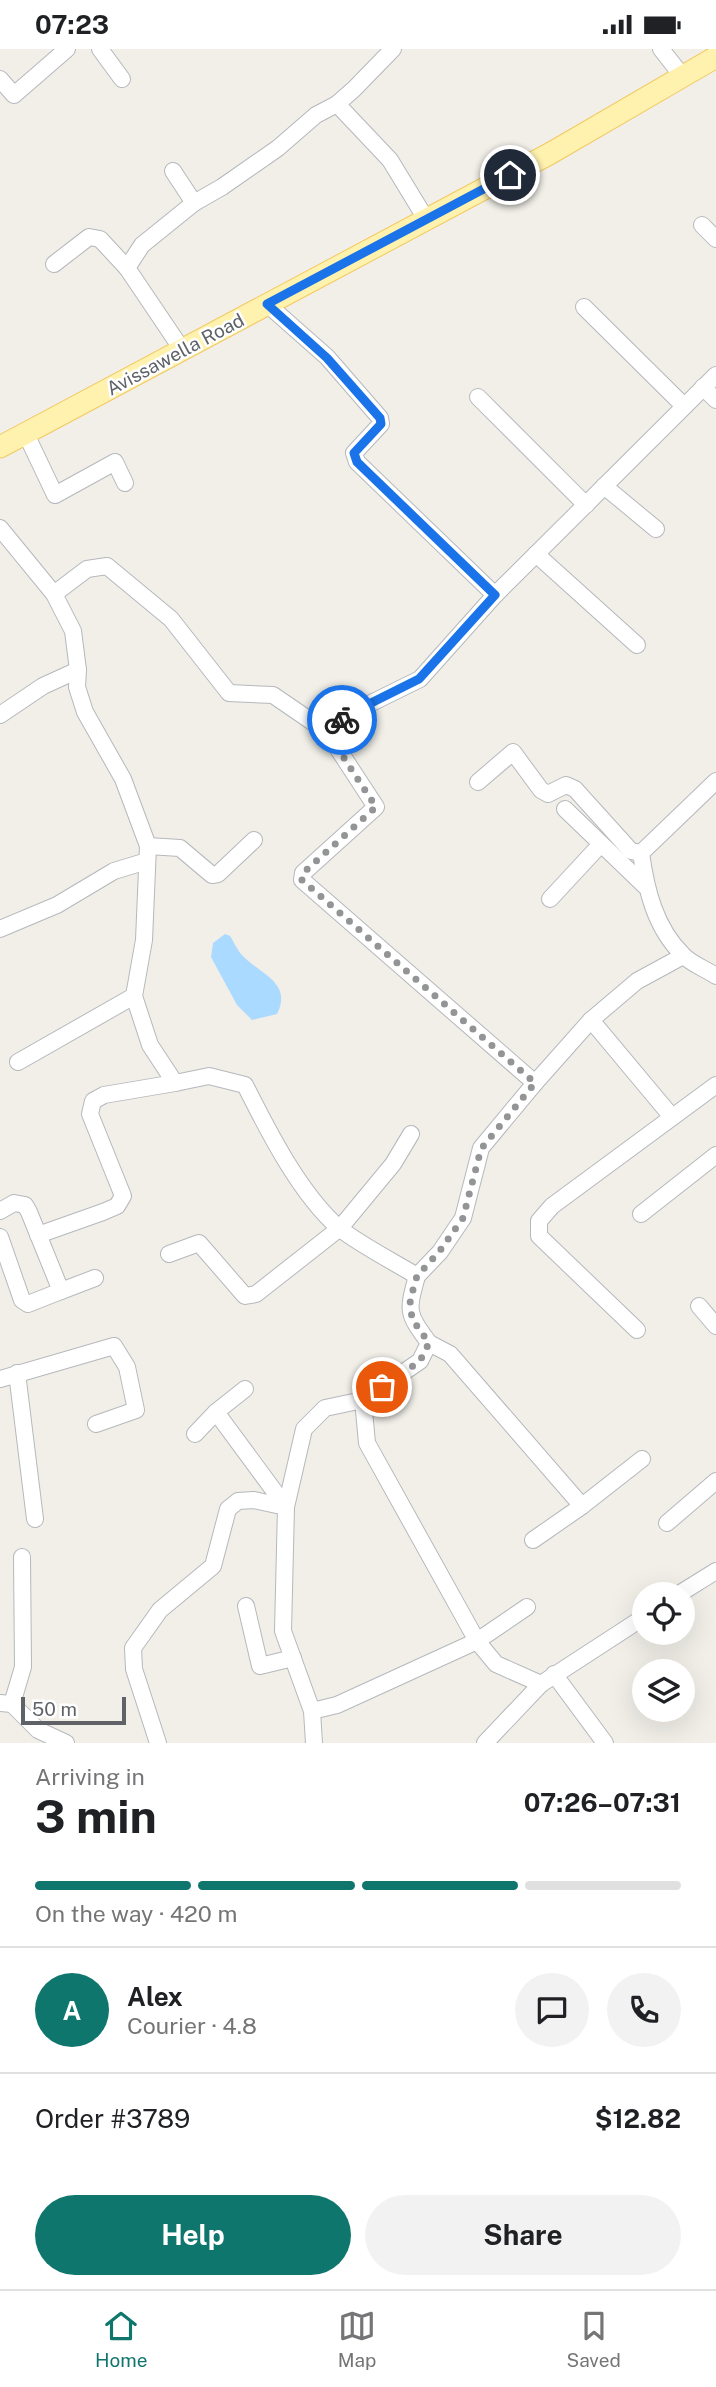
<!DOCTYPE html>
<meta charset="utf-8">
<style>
:root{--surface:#fff;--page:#f2f2f2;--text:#202124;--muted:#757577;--line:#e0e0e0;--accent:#0f766e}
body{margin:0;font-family:"Public Sans",sans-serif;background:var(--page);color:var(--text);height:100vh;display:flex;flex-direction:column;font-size:26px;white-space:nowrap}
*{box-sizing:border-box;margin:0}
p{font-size:23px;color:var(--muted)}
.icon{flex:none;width:38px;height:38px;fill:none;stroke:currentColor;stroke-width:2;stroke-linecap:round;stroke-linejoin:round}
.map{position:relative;height:1694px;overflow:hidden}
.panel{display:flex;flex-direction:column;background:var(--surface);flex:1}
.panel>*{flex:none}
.fabs{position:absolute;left:632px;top:1533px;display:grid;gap:14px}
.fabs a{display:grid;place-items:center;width:63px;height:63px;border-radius:50%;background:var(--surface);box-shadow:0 7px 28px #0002;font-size:35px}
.scale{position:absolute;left:21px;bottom:18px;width:105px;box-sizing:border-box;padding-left:7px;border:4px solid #5f6368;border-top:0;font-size:19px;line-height:24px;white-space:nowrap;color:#5f6368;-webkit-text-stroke:5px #fff;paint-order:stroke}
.pin{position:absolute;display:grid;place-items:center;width:60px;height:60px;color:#fff;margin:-30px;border:4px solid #fff;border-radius:50%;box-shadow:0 2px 7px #0007}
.courier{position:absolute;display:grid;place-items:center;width:70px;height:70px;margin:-35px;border:5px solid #1a73e8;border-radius:50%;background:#fff;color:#222;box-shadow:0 2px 9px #0007}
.headline em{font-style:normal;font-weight:700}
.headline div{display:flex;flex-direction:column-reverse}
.headline{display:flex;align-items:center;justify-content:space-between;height:119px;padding:0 35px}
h1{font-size:46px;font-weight:700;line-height:52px}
.bar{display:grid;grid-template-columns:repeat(4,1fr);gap:10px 7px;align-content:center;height:84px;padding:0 35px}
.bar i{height:9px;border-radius:5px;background:var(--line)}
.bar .current{background:var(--accent)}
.bar p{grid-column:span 4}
.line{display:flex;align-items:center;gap:18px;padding:0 35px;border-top:2px solid var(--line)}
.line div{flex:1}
.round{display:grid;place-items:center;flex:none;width:74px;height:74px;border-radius:37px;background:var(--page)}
.button{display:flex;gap:14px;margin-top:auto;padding:14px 35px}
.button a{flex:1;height:80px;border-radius:42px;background:var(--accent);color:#fff;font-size:28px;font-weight:700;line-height:80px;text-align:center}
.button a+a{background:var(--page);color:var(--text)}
.status{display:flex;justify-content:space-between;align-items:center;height:49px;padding:0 35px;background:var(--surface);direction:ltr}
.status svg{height:19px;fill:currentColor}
.tabs{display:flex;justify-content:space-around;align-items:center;height:98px;border-top:2px solid var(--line);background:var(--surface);font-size:19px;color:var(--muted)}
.tabs a{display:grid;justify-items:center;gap:4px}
.tabs .current{color:var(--accent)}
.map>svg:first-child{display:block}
.water{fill:#aadaff}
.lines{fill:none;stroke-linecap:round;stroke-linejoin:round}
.minor-casing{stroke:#b5b8bc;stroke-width:18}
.major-casing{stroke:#f2c960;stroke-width:23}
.minor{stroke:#fff;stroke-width:16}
.major{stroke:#fff2af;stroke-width:21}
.done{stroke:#929495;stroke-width:7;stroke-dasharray:0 12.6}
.route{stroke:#1a73e8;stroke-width:9}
.labels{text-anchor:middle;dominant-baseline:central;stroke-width:5;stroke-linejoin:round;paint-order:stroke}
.street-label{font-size:19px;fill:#5f6368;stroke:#fff}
</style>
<div class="status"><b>07:23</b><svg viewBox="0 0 49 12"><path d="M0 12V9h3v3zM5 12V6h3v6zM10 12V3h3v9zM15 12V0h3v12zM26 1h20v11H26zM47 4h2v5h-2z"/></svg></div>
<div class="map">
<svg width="716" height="1694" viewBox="0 0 716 1694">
<rect width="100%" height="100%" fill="#f1efe8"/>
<path class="water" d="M225 885 230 887C234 893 237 901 242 906 259 925 293 933 277 965L252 971 237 956 211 908 213 894Z"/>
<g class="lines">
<g class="minor-casing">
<g id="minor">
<path d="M100 0 122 30"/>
<path d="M393 0 354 40 337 55 390 111 426 170"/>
<path d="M661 0 683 28"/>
<path d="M0 30 14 46 67 0"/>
<path d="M173 122 194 154 142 196 127 219 183 302"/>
<path d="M194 154 222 138 278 99 316 66 337 55"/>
<path d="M702 176 716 190"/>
<path d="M54 215 89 188 100 190 127 219"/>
<path d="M267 255 327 308 380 369 381 375 354 404 357 413 495 546 716 326"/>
<path d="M584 258 684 357"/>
<path d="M703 338 716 351"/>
<path d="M478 348 586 456"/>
<path d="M26 385 55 446 115 413 125 434"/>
<path d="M604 437 656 480"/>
<path d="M0 479 54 545 73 582 78 621 77 638 85 663 123 730 148 797 144 891 134 947 150 996 175 1034 209 1027 245 1036C268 1082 300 1145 339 1179 359 1195 394 1213 417 1227 407 1263 407 1264 429 1294L420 1312 363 1351 325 1359 304 1380 286 1458 283 1582 312 1662 314 1694"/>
<path d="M536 505 637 596"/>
<path d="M54 545 87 520 107 517 171 570 229 644 273 646 327 683 351 664 420 630 495 546"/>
<path d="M0 666 43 637 78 621"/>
<path d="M327 683 376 758 303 824 302 831 535 1034"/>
<path d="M716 732 641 804C646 840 655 879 683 906 691 915 706 920 716 927"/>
<path d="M478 733 513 703 541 741 548 745 566 736 575 740 631 802 641 804"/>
<path d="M565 760 645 837"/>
<path d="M148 797 180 799 212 826 218 825 254 791"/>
<path d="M550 850 601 795"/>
<path d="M0 880 57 856 114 822 147 812"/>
<path d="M591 971 672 1068"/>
<path d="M18 1013 134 947"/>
<path d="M0 1162 14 1154 25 1156 29 1163 61 1242 95 1229"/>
<path d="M641 1165 716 1106"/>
<path d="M38 1186 103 1163 117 1157 123 1147 90 1065 93 1052 104 1046 175 1034"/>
<path d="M0 1188 22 1251 28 1255 61 1242"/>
<path d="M169 1205 199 1194 245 1247 256 1245 340 1179 393 1115 411 1085"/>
<path d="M417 1227 440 1203 463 1169 481 1099 535 1034 591 971 637 932 683 907"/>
<path d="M699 1257 716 1277"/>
<path d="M637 1281 539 1187V1172L552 1157 716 1036"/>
<path d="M429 1294 450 1305 582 1457 533 1491"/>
<path d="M17 1324 35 1470"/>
<path d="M0 1330 114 1297 127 1318 136 1361 96 1375"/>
<path d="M363 1351 367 1394 477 1592 496 1615 541 1635"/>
<path d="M195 1385 216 1363 245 1340"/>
<path d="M582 1457 642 1410"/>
<path d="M667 1474 716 1432"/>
<path d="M679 1545 716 1522"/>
<path d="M246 1557 260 1617 293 1609"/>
<path d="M554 1625 605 1694"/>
<path d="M0 1654 12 1655 38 1681 66 1694"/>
<path d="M12 1655 23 1618 22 1508"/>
<path d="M312 1662 337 1656 477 1592 527 1558"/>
<path d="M158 1694 134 1620 133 1599 160 1561 213 1517 228 1460 238 1452 254 1451 286 1458 216 1363"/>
<path d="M485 1694 541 1635 644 1568"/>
</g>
</g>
<g class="major-casing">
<path id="major" d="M0 398 551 104 716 8"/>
</g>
<use href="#minor" class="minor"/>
<use href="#major" class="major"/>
</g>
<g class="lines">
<path class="done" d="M342 671 327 683 376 758 303 824 302 831 535 1034 481 1100 463 1169 439 1203 417 1227 410 1251 412 1270 429 1294 420 1312 382 1338"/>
<path class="route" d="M342 671 351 664 419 630 495 546 357 413 354 404 381 375 380 369 327 309 267 255 510 126"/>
</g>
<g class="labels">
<g class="street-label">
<text transform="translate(175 305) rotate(-28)">Avissawella Road</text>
</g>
</g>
</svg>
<div class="fabs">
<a><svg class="icon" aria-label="locate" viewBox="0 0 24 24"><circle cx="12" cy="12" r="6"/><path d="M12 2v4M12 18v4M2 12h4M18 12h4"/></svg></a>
<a><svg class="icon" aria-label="layers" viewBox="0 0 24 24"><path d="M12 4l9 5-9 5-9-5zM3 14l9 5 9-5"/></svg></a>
</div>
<div class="scale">50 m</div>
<div class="pin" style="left:382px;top:1338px;background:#ea580c"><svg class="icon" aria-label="bag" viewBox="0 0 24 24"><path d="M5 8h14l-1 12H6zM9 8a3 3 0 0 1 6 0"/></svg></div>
<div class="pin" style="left:510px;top:126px;background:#1f2937"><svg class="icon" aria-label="home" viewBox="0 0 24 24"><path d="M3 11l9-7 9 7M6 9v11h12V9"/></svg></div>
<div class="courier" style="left:342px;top:671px"><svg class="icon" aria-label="bike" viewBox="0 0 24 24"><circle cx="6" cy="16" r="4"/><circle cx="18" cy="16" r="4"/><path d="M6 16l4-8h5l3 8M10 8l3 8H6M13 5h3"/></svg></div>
</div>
<section class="panel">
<div class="headline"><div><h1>3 min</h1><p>Arriving in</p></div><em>07:26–07:31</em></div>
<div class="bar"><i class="current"></i><i class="current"></i><i class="current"></i><i></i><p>On the way · 420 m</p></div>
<div class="line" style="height:126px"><b class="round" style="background:var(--accent);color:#fff">A</b><div><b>Alex</b><p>Courier · 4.8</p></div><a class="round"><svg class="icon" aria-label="chat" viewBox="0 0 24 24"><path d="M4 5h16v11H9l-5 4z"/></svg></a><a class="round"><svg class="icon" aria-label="phone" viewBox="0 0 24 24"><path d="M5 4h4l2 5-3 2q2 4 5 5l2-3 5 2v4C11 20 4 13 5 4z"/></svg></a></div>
<div class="line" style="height:91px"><div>Order #3789</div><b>$12.82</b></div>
<div class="button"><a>Help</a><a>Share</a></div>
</section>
<nav class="tabs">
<a class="current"><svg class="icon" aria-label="home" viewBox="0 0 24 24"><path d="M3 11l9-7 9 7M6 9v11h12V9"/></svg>Home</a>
<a><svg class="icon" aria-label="map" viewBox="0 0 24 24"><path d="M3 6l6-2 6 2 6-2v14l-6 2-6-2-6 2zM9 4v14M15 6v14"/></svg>Map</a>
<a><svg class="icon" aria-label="saved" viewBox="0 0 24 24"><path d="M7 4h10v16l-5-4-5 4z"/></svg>Saved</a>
</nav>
